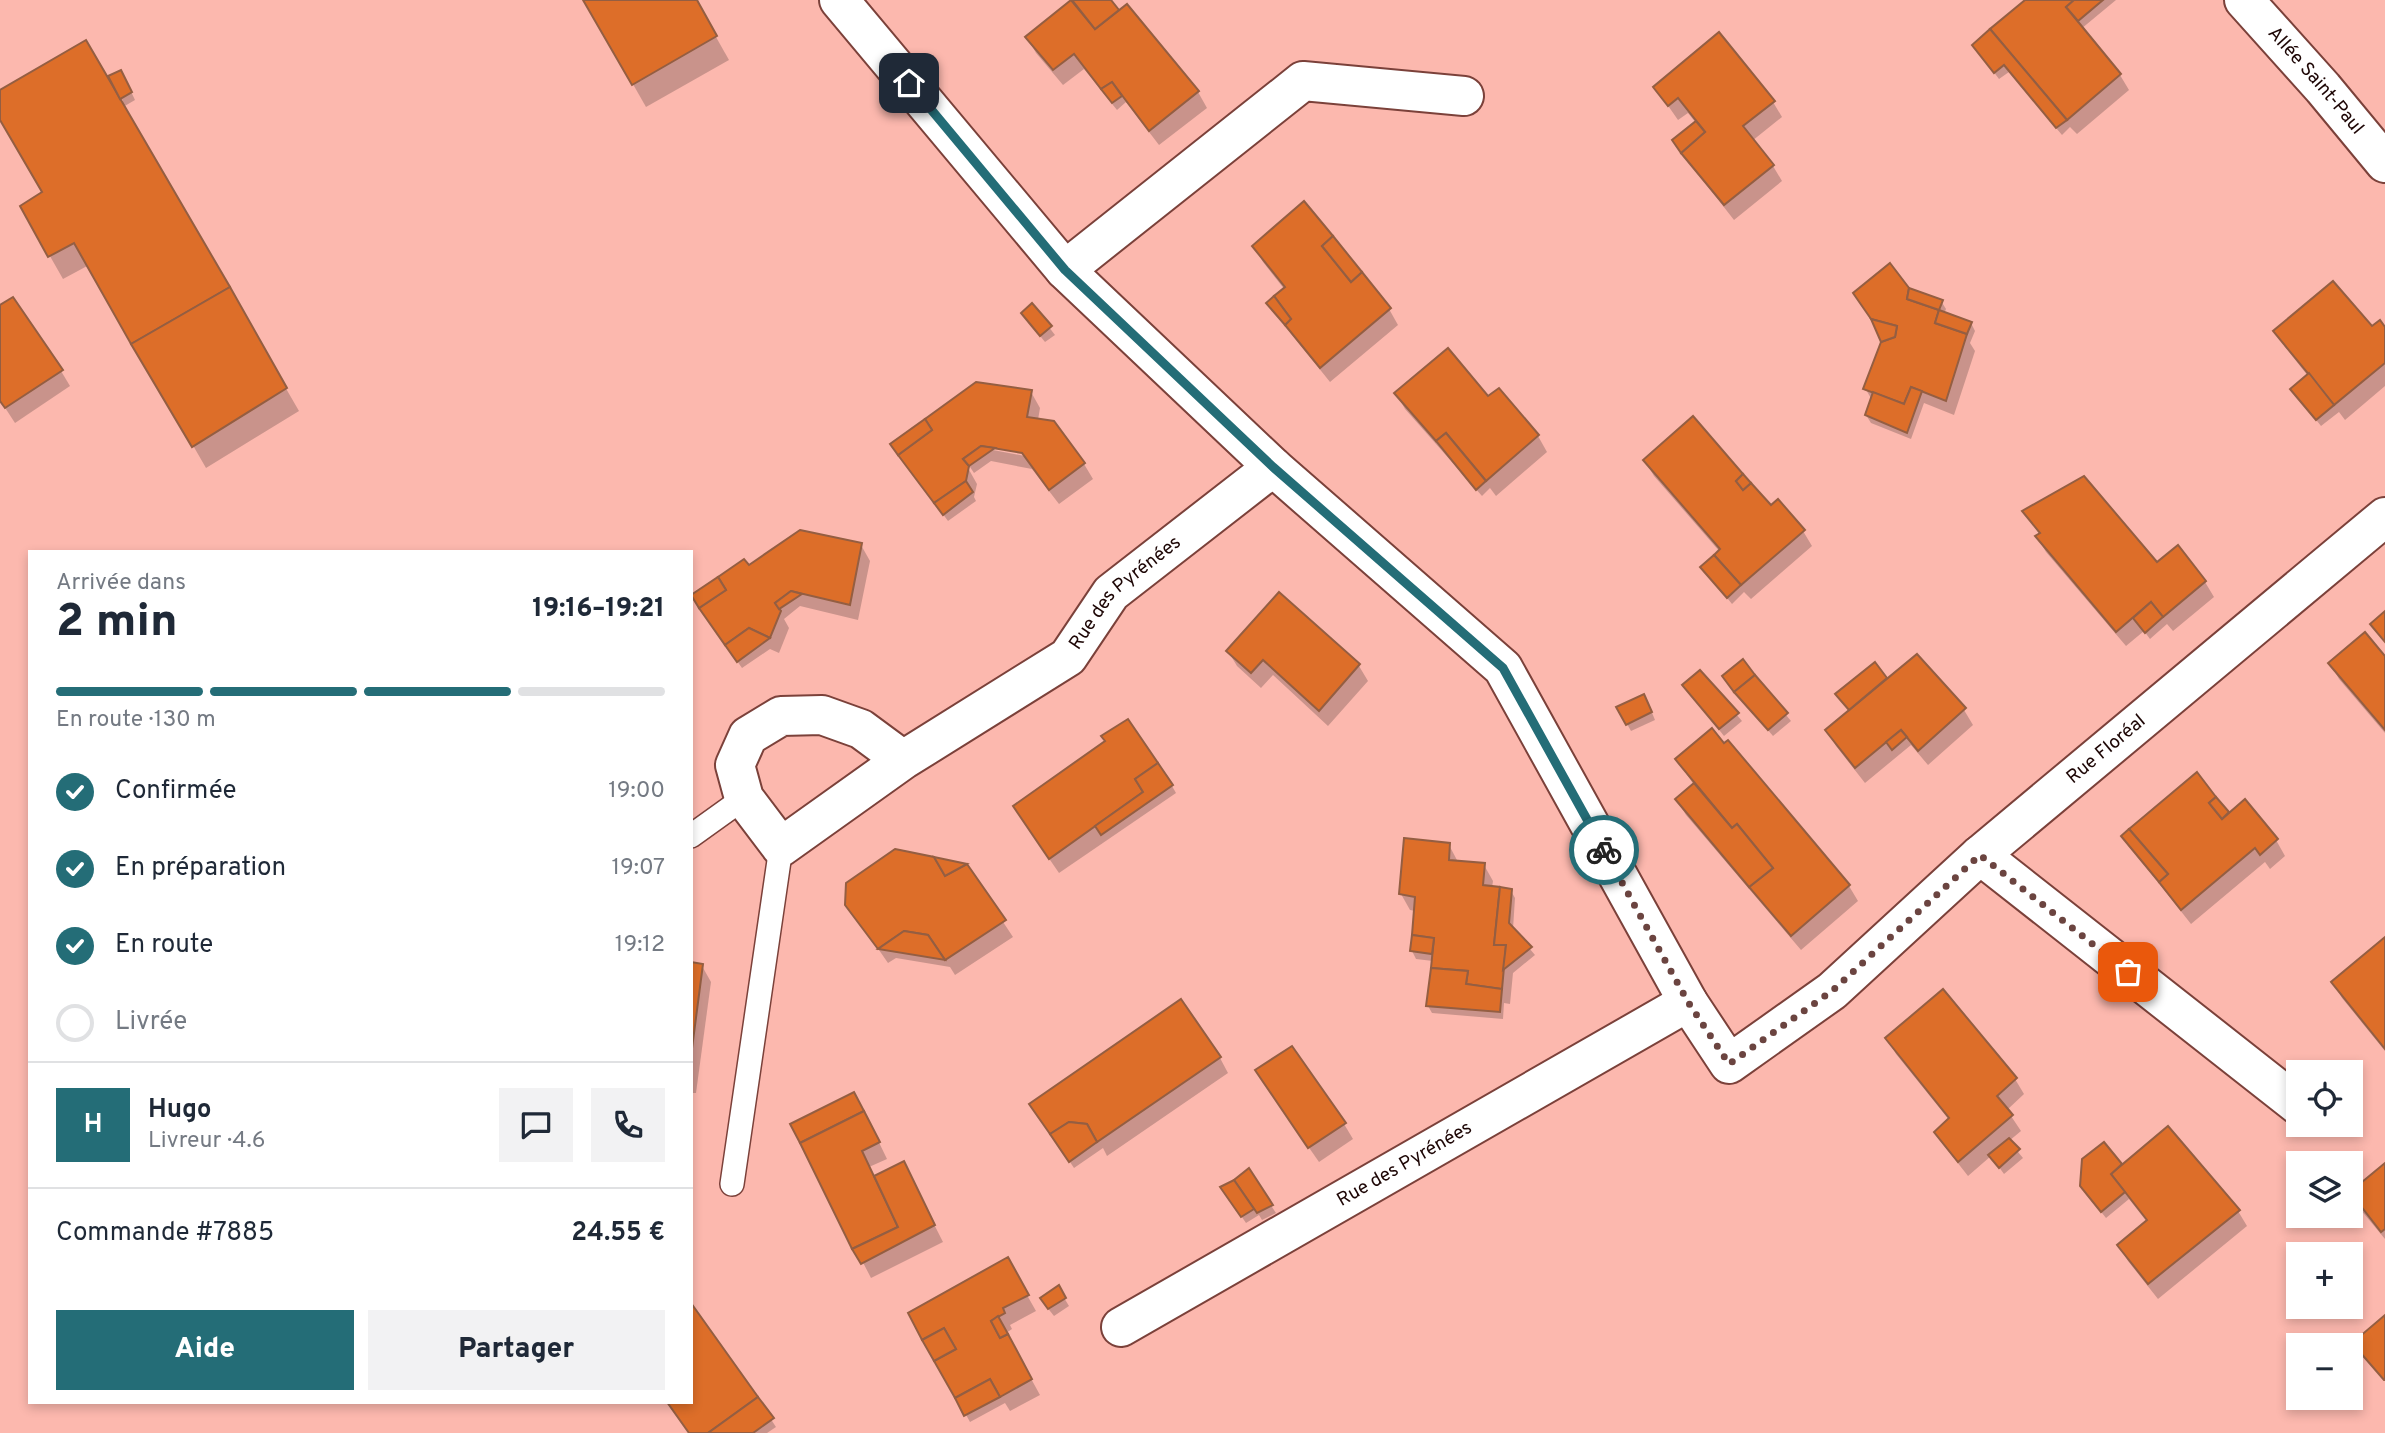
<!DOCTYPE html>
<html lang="fr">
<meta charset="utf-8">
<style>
:root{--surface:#fff;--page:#f2f2f3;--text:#1f2937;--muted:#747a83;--line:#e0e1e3;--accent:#246d77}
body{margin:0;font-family:Overpass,sans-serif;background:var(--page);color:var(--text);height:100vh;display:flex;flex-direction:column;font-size:26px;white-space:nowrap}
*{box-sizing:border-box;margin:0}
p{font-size:23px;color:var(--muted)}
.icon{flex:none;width:38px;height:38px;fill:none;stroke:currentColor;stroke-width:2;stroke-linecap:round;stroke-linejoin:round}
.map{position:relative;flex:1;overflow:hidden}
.drawer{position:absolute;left:28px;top:550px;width:665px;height:854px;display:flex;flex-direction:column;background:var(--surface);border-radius:0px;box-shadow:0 4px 10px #0003}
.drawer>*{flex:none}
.tools{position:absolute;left:2286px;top:1060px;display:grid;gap:14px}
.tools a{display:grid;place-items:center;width:77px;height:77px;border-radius:0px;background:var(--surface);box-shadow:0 4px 10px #0003;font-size:35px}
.pin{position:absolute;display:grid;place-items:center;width:60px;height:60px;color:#fff;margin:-30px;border-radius:14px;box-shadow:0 4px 10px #0006}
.courier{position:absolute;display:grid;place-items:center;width:70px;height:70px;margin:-35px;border:5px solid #246d77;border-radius:50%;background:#fff;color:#222;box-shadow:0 2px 9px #0007}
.summary em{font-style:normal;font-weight:800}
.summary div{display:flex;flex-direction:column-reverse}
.summary{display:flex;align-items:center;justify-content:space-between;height:119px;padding:0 28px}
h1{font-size:46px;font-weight:800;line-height:52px}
.bar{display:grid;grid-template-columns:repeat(4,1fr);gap:10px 7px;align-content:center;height:84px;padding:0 28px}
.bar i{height:9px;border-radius:5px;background:var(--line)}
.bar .on{background:var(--accent)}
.bar p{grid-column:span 4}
.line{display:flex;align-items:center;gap:18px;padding:0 28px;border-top:2px solid var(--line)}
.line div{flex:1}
.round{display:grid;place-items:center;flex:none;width:74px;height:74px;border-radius:0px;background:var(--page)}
ol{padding:0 28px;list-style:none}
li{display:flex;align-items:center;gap:21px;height:77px}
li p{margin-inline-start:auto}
li .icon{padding:7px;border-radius:50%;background:var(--accent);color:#fff;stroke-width:4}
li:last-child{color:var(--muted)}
li i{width:38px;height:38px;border:4px solid var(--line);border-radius:50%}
.button{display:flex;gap:14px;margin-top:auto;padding:14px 28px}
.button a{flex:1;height:80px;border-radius:0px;background:var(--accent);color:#fff;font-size:28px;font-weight:800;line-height:80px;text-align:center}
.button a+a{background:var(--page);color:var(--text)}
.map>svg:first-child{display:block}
.shadow{fill:#0003;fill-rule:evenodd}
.building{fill:#dd6e29;stroke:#945e42;stroke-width:2}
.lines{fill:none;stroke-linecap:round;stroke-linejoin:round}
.lane-casing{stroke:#7b413a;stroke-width:26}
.street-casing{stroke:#7b413a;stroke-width:42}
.lane{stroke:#fff;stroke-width:23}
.street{stroke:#fff;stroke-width:38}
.done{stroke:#6b4440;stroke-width:7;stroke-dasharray:0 12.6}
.route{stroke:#246d77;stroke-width:9}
.labels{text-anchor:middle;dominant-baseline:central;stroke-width:5;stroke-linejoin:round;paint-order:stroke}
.street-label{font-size:19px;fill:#1d0605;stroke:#fce6e3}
</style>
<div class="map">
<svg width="2385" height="1433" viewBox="0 0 2385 1433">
<rect width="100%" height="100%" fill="#fcb8ae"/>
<g class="shadow">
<path d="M585 0H695L729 60 646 107Z"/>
<path d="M1074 0H1109L1119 13 1127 6 1198 92 1207 108 1159 145 1126 102 1117 110 1084 69 1063 85 1036 53 1027 37Z"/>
<path d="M2027 0H2116L2081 29 2120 75 2129 90 2077 134 2070 127 2062 135 2009 72 1999 79 1974 46Z"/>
<path d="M110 77 125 79 135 100 123 107 299 411 206 468 89 265 63 279 22 207 44 193 0 117V92L120 103 123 101Z"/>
<path d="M1655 87 1773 102 1782 117 1752 141 1773 166 1782 181 1734 220 1687 160 1696 123 1688 113 1678 120Z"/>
<path d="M1254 246 1389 309 1398 325 1330 382 1273 311 1285 290 1263 262Z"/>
<path d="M1908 289 1941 301 1946 309 1944 314 1971 323 1975 331 1970 343 1975 351 1954 415 1924 403 1911 439 1871 423 1866 415 1872 400 1865 388 1883 342 1876 326 1855 294Z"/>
<path d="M1032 305 1055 335 1045 342 1027 320Z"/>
<path d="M0 307 61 371 70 386 15 423 0 400Z"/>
<path d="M2371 329H2385V386L2345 420 2339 412 2321 426 2297 396 2308 376 2285 347 2276 331Z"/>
<path d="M1499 390 1538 436 1547 452 1496 496 1490 488 1482 496 1405 409 1396 393 1488 399Z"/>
<path d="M1031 392 1040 408 1038 420 1084 464 1093 479 1059 504 1032 469 991 461 974 473 970 467 968 468 977 484 974 497 976 501 948 521 905 463ZM993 446 1031 453 1030 457 993 450Z"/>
<path d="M1645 461 1771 508 1803 531 1812 546 1751 599 1744 592 1732 604 1702 567 1720 552 1654 476Z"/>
<path d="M2025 512 2205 582 2214 597 2173 631 2167 624 2150 639 2144 631 2126 646 2046 552 2037 537 2040 535Z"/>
<path d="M861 545 870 561 858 620 800 606 784 619 789 628 779 653 770 649 742 668 705 616 748 567Z"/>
<path d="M1228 651 1359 666 1368 681 1328 726 1273 675 1261 688 1237 666Z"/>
<path d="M1917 656 1964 710 1973 725 1928 765 1911 745 1865 783 1836 746 1827 731 1850 712 1837 694 1874 664 1887 681Z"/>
<path d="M2385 659V733L2339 679 2330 663Z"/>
<path d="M1742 662 1791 721 1773 736 1729 684Z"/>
<path d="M1700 672 1742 721 1724 736 1684 686Z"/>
<path d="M1648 703 1655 720 1631 731 1618 708Z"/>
<path d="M1677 760 1849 886 1858 901 1801 950 1686 815 1677 800 1694 785Z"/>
<path d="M2196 775 2229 815 2276 840 2285 856 2270 869 2265 862 2191 924 2127 843Z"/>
<path d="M1172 786 1176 793 1059 873 1024 822Z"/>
<path d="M1449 845 1458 862 1484 865 1493 881 1492 888 1511 891 1515 898 1513 929 1535 955 1513 973 1510 1004 1504 1003 1503 1019 1432 1013 1428 1006 1433 961 1416 959 1412 951 1415 911 1410 910 1401 894Z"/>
<path d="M966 866 1013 937 955 975 950 967 896 958 888 963 847 904Z"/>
<path d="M2385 940V1051L2342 998 2333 982Z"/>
<path d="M691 964 702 966 711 982 696 1093H691Z"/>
<path d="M1887 1038 2015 1079 2024 1094 2007 1110 2021 1131 2009 1141 2023 1158 2004 1174 1991 1156 1968 1176 1946 1148 1937 1132 1950 1121 1896 1054Z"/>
<path d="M1220 1058 1228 1073 1107 1156 1103 1148 1074 1168 1031 1104Z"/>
<path d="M1266 1086 1344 1124 1353 1139 1319 1162Z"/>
<path d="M792 1125 872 1128 887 1159 869 1167 874 1178 903 1163 943 1242 871 1278Z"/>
<path d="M2120 1165 2238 1211 2247 1226 2158 1299 2128 1261 2119 1246 2147 1222 2129 1199 2106 1218 2086 1193Z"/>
<path d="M2385 1165V1239L2360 1209 2351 1193Z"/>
<path d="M1248 1171 1276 1213 1262 1220 1259 1215 1246 1223 1222 1188Z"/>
<path d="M1007 1260 1036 1311 1010 1325 1012 1329 1006 1333 1040 1395 1010 1411 1005 1403 970 1422 910 1314Z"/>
<path d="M1058 1288 1069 1306 1054 1316 1046 1306Z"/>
<path d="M757 1398 776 1427 767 1433H689L666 1402Z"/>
</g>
<g class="building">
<path d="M583 0H697L717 36 632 85Z"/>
<path d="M1071 0 1095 29 1127 4 1199 91 1149 131 1112 82 1101 89 1074 54 1053 70 1025 37Z"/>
<path d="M1072 0H1111L1119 10 1095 29Z"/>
<path d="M2025 0H2074L2066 7 2121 74 2067 120 1990 29Z"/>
<path d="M2074 0H2103L2078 21 2066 7Z"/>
<path d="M1990 29 2067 120 2056 128 2004 65 1994 73 1972 45Z"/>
<path d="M1719 32 1775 101 1743 126 1774 165 1724 205 1681 153 1705 132 1678 98 1668 106 1653 87Z"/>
<path d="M86 40 230 287 131 344 74 243 48 257 20 206 42 192 0 120V90Z"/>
<path d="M121 70 132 92 120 99 108 76Z"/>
<path d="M1112 82 1122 96 1112 103 1101 89Z"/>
<path d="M1696 121 1705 132 1681 153 1672 140Z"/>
<path d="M1304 201 1333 236 1322 246 1351 282 1362 272 1391 308 1320 368 1285 325 1291 319 1274 296 1285 287 1252 246Z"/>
<path d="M1333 236 1362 272 1351 282 1322 246Z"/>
<path d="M1890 263 1909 288 1907 299 1939 310 1935 323 1967 334 1946 401 1911 387 1904 404 1863 389 1881 342 1895 337 1897 326 1871 319 1853 293Z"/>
<path d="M2333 281 2372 326 2380 320 2385 327V363L2334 405 2273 331Z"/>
<path d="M230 287 287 388 192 447 131 344Z"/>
<path d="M1909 288 1943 300 1939 310 1907 299Z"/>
<path d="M1274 296 1291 319 1285 325 1266 303Z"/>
<path d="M13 297 63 370 5 408 0 401V305Z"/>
<path d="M1032 303 1052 326 1040 336 1021 313Z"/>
<path d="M1939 310 1972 322 1967 334 1935 323Z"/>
<path d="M1871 319 1897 326 1895 337 1881 342Z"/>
<path d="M1448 348 1488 396 1499 388 1539 435 1486 481 1446 433 1436 441 1394 393Z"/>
<path d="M2309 373 2334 405 2316 420 2290 389Z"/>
<path d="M976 382 1032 390 1027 417 1054 421 1085 463 1049 490 1022 453 981 446 963 459 969 466 966 481 934 503 898 455 932 430 925 419Z"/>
<path d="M1911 387 1922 391 1907 433 1865 415 1873 392 1904 404Z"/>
<path d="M1693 416 1743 474 1736 481 1743 490 1751 483 1771 505 1778 499 1805 530 1741 585 1714 555 1720 549 1643 460Z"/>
<path d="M925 419 932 430 898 455 890 444Z"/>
<path d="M1446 433 1486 481 1476 490 1436 441Z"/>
<path d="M981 446 995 448 969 466 963 459Z"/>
<path d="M1743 474 1751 483 1743 490 1736 481Z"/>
<path d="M2084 476 2157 562 2178 545 2206 581 2163 617 2151 602 2116 632 2035 536 2040 533 2022 511Z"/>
<path d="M966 481 973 492 943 515 934 503Z"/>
<path d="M800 530 862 543 850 605 791 591 775 603 781 611 770 638 749 628 725 645 699 608 726 590 718 577 744 559 749 565Z"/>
<path d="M1714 555 1741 585 1727 598 1700 567Z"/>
<path d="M718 577 726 590 699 608 691 595Z"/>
<path d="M791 591 802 594 779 609 775 603Z"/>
<path d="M1279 592 1360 664 1319 711 1263 660 1251 673 1226 651Z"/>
<path d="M2151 602 2163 617 2145 633 2133 618Z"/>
<path d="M2385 611V642L2370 624Z"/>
<path d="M749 628 770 638 737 662 725 645Z"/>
<path d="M2365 632 2385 656V730L2328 663Z"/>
<path d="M1917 654 1966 708 1918 751 1901 730 1855 768 1825 730Z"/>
<path d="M1743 659 1755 675 1734 692 1722 676Z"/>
<path d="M1875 662 1887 678 1849 710 1835 694Z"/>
<path d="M1700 670 1739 713 1719 729 1682 685Z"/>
<path d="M1755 675 1788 713 1768 730 1734 692Z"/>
<path d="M1644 694 1652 712 1626 725 1616 707Z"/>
<path d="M1128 719 1158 763 1135 779 1143 792 1049 859 1013 806 1105 741 1101 736Z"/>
<path d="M1712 728 1724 743 1728 740 1850 885 1791 936 1749 887 1773 868 1737 824 1732 828 1675 759Z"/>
<path d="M1901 730 1907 737 1892 750 1886 742Z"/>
<path d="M1158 763 1173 785 1101 835 1095 826 1143 792 1135 779Z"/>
<path d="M2197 772 2216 797 2209 803 2222 819 2245 799 2278 839 2260 855 2255 848 2181 910 2159 882 2168 874 2129 829Z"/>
<path d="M1694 783 1732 828 1737 824 1773 868 1749 887 1675 799Z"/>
<path d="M2216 797 2229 812 2222 819 2209 803Z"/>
<path d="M2129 829 2168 874 2159 882 2121 836Z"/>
<path d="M1404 838 1450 843 1449 860 1485 863 1483 885 1500 887 1494 945H1506L1502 989 1466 984 1468 971 1431 968 1434 938 1412 935 1415 897 1399 894Z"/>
<path d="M895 849 934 857 945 876 967 864 1006 920 945 960 928 935 904 931 878 949 845 905 846 883Z"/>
<path d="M934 857 967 864 945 876Z"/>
<path d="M1500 887 1512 889 1509 923 1532 947 1503 970 1506 945H1494Z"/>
<path d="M904 931 928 935 945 960 878 949Z"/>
<path d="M1412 935 1434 938 1432 954 1410 951Z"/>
<path d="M2385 937V1049L2331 982Z"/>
<path d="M691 962 703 964 691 1056Z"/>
<path d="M1431 968 1468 971 1466 984 1502 989 1500 1012 1426 1006Z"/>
<path d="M1943 989 2017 1078 1997 1096 2013 1115 1958 1162 1934 1132 1949 1118 1885 1038Z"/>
<path d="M1181 999 1221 1057 1097 1142 1087 1124 1069 1122 1050 1134 1029 1104Z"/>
<path d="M1292 1046 1346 1123 1308 1148 1255 1070Z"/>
<path d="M854 1092 864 1111 800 1143 790 1124Z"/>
<path d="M864 1111 880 1142 862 1151 898 1227 852 1249 800 1143Z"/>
<path d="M1069 1122 1087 1124 1097 1142 1069 1162 1050 1134Z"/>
<path d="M2168 1126 2240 1210 2148 1284 2117 1245 2147 1220 2111 1174Z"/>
<path d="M2009 1138 2020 1149 1999 1168 1988 1155Z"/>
<path d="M2104 1142 2122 1164 2111 1174 2125 1192 2101 1212 2080 1186 2082 1159Z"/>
<path d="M904 1161 935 1225 861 1264 852 1249 898 1227 874 1176Z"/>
<path d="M2385 1163V1229L2381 1232 2350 1192Z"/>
<path d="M1249 1168 1273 1205 1257 1213 1234 1180Z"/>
<path d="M1234 1180 1254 1209 1241 1217 1220 1187Z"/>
<path d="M1008 1257 1029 1295 1003 1308 1005 1313 991 1321 1000 1338 1008 1334 1032 1379 1000 1397 990 1379 955 1398 934 1361 956 1349 944 1328 922 1340 908 1313Z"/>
<path d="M1059 1285 1066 1298 1048 1309 1040 1298Z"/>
<path d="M691 1303 758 1397 708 1433H689L667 1402H691Z"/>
<path d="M2385 1315V1380H2384L2352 1343Z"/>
<path d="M998 1316 1008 1334 1000 1338 991 1321Z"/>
<path d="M944 1328 956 1349 934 1361 922 1340Z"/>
<path d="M990 1379 1000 1397 964 1416 955 1398Z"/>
<path d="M758 1397 774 1418 753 1433H708Z"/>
</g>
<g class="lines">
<g class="lane-casing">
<g id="lane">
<path d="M691 836 744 798"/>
<path d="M732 1184 781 847"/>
</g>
</g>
<g class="street-casing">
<g id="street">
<path id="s1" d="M839 0 1065 270 1273 467 1503 668 1688 1002 1729 1064 1832 991 1980 855 2385 517"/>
<path id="s2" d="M2244 0 2323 88 2385 163"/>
<path d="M1065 270 1303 81 1464 96"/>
<path id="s3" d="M903 760 781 847 744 798 735 765 748 736 781 716 822 715 861 729 903 760 1068 657 1111 593 1273 467"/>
<path d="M1980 855 2298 1105"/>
<path id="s4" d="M1121 1327 1688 1002"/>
</g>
</g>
<use href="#lane" class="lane"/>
<use href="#street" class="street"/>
</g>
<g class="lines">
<path class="done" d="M1604 850 1688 1002 1729 1064 1832 991 1980 855 2128 972"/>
<path class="route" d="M909 83 1065 270 1273 467 1503 668 1604 850"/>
</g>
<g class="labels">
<g class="street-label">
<text stroke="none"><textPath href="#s2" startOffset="108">Allée Saint-Paul</textPath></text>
<text stroke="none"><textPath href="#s3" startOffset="732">Rue des Pyrénées</textPath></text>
<text stroke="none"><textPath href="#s1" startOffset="1892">Rue Floréal</textPath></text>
<text stroke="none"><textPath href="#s4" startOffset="327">Rue des Pyrénées</textPath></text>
</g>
</g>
</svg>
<div class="tools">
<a><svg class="icon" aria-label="locate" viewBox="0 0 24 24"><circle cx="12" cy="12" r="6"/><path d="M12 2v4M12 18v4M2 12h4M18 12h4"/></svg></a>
<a><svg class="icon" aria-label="layers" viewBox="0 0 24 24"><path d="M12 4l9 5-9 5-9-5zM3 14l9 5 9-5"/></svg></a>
<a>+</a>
<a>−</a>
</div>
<div class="pin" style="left:2128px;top:972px;background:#ea580c"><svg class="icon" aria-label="bag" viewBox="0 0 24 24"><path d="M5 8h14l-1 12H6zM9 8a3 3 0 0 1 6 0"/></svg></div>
<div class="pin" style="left:909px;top:83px;background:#1f2937"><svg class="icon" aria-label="home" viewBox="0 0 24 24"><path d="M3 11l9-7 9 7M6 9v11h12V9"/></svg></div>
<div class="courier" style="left:1604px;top:850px"><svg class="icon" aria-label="bike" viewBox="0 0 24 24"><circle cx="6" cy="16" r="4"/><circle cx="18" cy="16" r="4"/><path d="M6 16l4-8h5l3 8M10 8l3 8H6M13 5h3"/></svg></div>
<section class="drawer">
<div class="summary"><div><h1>2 min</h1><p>Arrivée dans</p></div><em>19:16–19:21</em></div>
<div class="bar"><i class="on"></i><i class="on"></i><i class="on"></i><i></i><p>En route · 130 m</p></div>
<ol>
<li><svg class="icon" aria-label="check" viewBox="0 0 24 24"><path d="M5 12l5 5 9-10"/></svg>Confirmée<p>19:00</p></li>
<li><svg class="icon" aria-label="check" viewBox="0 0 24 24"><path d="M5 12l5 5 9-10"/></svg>En préparation<p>19:07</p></li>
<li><svg class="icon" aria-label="check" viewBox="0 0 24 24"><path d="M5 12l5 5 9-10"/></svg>En route<p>19:12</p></li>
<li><i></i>Livrée</li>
</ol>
<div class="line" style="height:126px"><b class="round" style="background:var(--accent);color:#fff">H</b><div><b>Hugo</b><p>Livreur · 4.6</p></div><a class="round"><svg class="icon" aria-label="chat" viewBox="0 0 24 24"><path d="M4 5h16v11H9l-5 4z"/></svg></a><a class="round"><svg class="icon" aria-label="phone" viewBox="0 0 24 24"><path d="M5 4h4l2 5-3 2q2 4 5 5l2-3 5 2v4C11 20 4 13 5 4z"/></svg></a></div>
<div class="line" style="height:91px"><div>Commande #7885</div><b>24.55 €</b></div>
<div class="button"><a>Aide</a><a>Partager</a></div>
</section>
</div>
